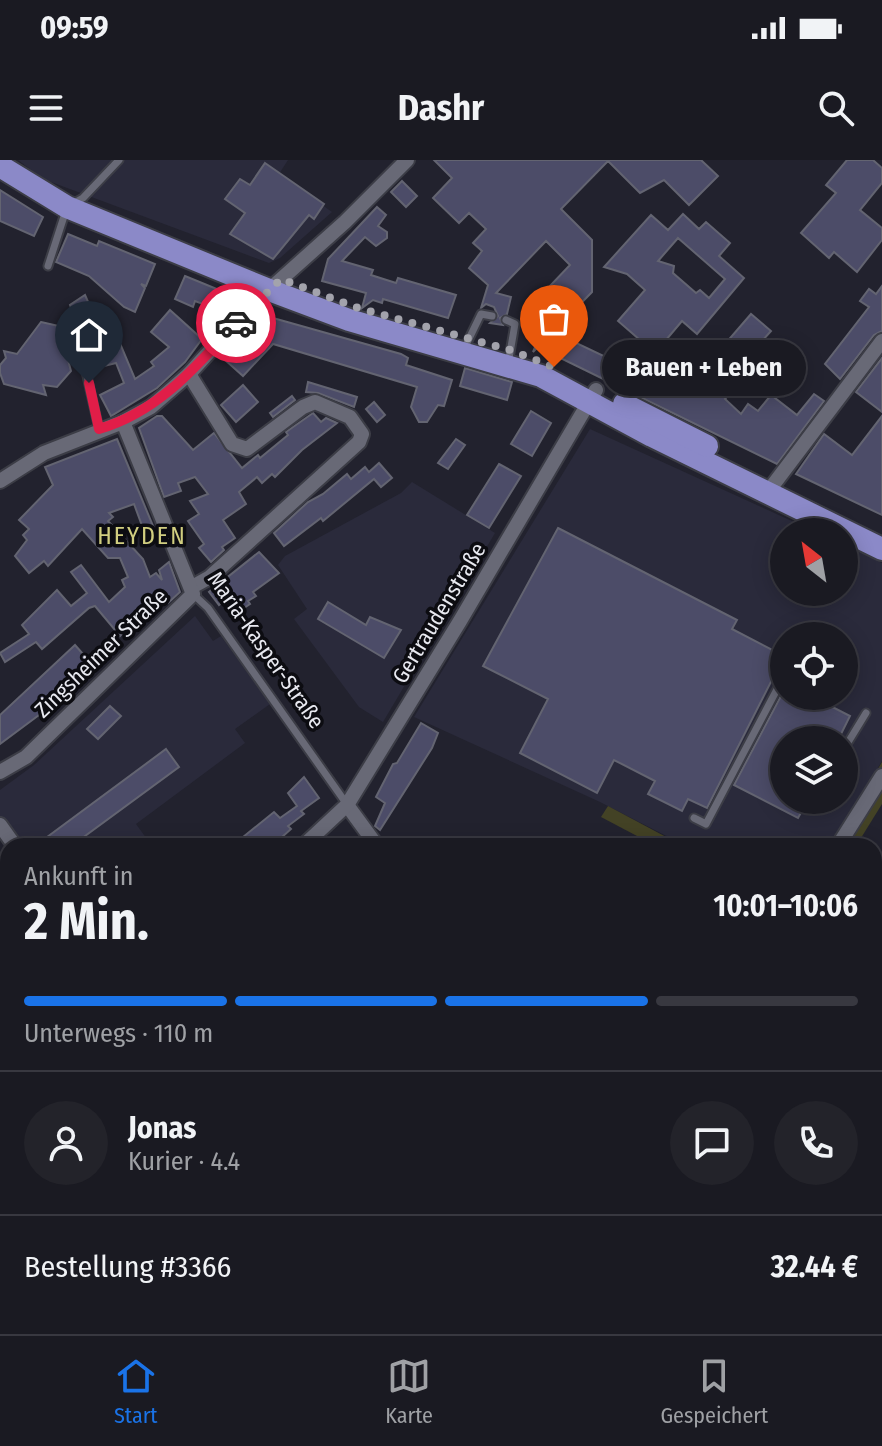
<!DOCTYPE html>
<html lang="de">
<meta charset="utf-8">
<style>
:root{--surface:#1a1a22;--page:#23232a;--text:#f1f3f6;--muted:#9fa1a5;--line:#383840;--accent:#1a73e8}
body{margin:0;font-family:"Fira Sans Condensed",sans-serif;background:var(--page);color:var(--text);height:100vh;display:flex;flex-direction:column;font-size:30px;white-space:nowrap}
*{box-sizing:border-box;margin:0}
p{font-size:26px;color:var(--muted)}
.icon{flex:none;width:44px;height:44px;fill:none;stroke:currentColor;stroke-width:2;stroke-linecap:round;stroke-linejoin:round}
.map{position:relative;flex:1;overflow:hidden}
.panel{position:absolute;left:0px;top:678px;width:882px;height:496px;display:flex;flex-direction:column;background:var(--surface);border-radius:24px 24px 0 0;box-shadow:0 4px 20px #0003,0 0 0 2px var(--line)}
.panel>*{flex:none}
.needle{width:52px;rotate:329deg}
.tools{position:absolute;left:770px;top:358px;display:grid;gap:16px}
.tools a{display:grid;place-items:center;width:88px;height:88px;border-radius:50%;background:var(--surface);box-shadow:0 4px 20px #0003,0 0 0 2px var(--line);font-size:40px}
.pin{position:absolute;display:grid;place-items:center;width:68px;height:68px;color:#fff;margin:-82px -34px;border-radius:50% 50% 50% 0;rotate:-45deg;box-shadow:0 0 8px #0007}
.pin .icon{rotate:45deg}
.courier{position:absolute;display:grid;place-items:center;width:80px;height:80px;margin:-40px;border:6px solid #e11d48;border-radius:50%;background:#fff;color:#222;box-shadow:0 2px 10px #0007}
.bubble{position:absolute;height:56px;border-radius:28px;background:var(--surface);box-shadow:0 4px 20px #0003,0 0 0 2px var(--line);font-size:26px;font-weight:700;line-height:56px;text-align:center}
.head em{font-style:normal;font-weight:700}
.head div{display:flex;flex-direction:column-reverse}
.head{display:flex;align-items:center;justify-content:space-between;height:136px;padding:0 24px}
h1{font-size:52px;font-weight:700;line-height:60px}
.bar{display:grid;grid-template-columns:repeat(4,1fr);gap:12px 8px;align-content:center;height:96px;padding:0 24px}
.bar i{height:10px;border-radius:6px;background:var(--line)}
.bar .active{background:var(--accent)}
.bar p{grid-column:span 4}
.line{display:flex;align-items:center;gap:20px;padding:0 24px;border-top:2px solid var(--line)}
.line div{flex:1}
.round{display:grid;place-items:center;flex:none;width:84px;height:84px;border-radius:42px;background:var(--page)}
.status{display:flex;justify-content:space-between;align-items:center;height:56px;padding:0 40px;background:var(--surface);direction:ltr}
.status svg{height:22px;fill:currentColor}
header{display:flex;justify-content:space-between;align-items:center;height:104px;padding:0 24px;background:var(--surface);font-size:36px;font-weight:700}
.tab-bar{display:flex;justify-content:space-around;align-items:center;height:112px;border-top:2px solid var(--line);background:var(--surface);font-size:22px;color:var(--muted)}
.tab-bar a{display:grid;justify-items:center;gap:4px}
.tab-bar .active{color:var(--accent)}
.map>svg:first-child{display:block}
.built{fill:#2a2a3b;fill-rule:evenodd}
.green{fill:#434225}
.building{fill:#4c4c68;stroke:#636471;stroke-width:2;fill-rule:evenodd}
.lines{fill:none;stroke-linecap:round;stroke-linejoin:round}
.lane-casing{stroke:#3c3d46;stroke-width:11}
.street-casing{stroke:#3c3d46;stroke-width:18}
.primary-casing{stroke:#3c3d46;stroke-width:26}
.lane{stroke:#686976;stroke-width:7}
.street{stroke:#686976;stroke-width:14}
.primary{stroke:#8b89c8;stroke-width:22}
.rail-casing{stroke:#81818b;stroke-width:7}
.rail{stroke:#0c0c11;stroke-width:4;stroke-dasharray:12;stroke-linecap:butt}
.done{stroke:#a3a3ac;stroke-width:8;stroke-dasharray:0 14.4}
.route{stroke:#e11d48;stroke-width:10}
.labels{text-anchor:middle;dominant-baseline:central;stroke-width:7;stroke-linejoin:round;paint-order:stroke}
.street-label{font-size:22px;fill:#e8e9f0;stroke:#0c0c11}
.neighbourhood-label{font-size:24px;letter-spacing:2px;fill:#d1ce80;stroke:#0c0c11}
</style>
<div class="status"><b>09:59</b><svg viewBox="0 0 49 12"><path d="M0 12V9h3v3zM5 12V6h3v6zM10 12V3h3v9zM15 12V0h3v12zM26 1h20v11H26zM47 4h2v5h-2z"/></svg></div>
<header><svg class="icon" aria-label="menu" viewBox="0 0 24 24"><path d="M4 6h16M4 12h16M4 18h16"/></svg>Dashr<svg class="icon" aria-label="search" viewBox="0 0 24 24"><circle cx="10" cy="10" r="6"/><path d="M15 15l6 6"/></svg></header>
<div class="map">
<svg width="882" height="1174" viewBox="0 0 882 1174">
<rect width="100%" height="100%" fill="#22222e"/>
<g class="built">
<path d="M18 0H288L279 14 332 52 280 98 269 103 43 19Z"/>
<path d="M590 269 816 372H784V432H844V385L882 403V601L830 686H686L600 642 414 557ZM784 476H844V536H784ZM784 580H844V640H784Z"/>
<path d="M412 322 495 373 383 562 359 547 294 459 307 449 278 405 285 396 401 333Z"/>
<path d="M195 456 213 481 221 476 270 544 235 569 245 583 136 664 152 686H20L0 658V630L34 605Z"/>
<path d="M8 878V928L0 924V882Z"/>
</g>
<g class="green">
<path d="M882 602V644L856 686H831Z"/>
<path d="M608 646 683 686H656L601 657Z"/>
<path d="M882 824V1174H300L295 1166H874V838Z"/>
<path d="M0 934 8 938V1020L0 1017Z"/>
<path d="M0 1023 8 1025V1158L0 1161Z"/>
<path d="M46 1166H110L100 1174H52Z"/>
</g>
<g class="building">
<path d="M434 0H701L718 16 689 45 664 20 640 33 608 1 561 49 592 80V132L553 172 656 221 670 205 687 216 693 208 700 213 751 154 771 171 754 190 761 195 725 239 741 254 748 244 758 251 771 235 797 255 814 234 824 241 777 304 538 187 533 192 543 168 534 164 536 160 527 150 570 105 546 81 496 133 511 137 507 154 500 158 503 165 490 163 498 156 494 147 486 144 481 148 488 125 469 108 482 91 473 83 486 69 469 53 459 63 433 38 452 18Z"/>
<path d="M847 0H873L882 8V23L860 50 882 68V80L857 112 834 92 829 98 801 73 836 33 826 25Z"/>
<path d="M265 3 324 44 314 59 309 55 273 99 230 74 245 53 225 39 240 19 250 25Z"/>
<path d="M402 21 417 36 406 47 391 32Z"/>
<path d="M0 30 43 57 34 76 0 61Z"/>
<path d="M377 47 386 55 378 66 387 72V78L376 86 365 77 342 101 373 110 371 115 396 123 398 118 456 135 448 158 383 139 382 143 373 140 362 148 366 133 322 121 328 99Z"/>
<path d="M683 54 699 69 706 62 730 83 719 96 744 118 697 174 682 161 655 193 618 161 645 130 627 114 604 107 651 55 668 70ZM678 78 725 119 709 138 700 130 696 133 673 113 674 106 658 101Z"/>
<path d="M68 74 97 86 99 81 155 104 146 126 141 124 145 128 135 152 124 147 89 116 56 102Z"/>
<path d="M185 116 234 136 227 153 195 141 193 147 175 139Z"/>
<path d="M882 126V171L874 175 840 219 825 204 869 147 860 141 869 129 876 134Z"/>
<path d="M85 135 90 146 74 156 70 145Z"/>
<path d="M170 150 202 179 185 202 157 228 111 256 100 235 124 223 116 203 92 209 89 197 104 194 101 186 114 180 116 183 119 181 135 219 154 206 151 202 169 187 151 172Z"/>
<path d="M273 158 401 194 408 198 406 205 452 220 444 246 438 245 427 262H419L411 247 417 227 273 184 243 216 225 200 262 161Z"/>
<path d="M41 162 59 166 71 211 57 227 43 225 46 235 4 224 0 213V205L6 198 4 191 17 194Z"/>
<path d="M882 198V252L856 232Z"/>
<path d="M465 208 512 222 507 240 460 226Z"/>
<path d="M308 222 357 237 354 247 318 233 306 232Z"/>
<path d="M243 225 258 242 236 262 221 245Z"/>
<path d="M292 236 295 240 273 257 270 253Z"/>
<path d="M374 242 385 255 377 262 366 249Z"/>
<path d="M531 251 551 263 532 296 511 284Z"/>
<path d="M313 253 321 262 326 258 337 263 302 290 275 317 272 314 262 323 257 317 239 332 246 344 223 360 235 378 222 387 224 390 211 402 199 388 204 384 188 361 199 354 190 341 208 334 195 317 178 323 181 331 164 337 139 268 157 256H162L193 290 214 273 242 308 258 295 260 298 288 275 286 272Z"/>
<path d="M882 256V355L796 314 824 274 852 295Z"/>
<path d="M117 279 158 378 148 382 134 344 109 353 113 357 108 361 143 399 150 417 156 413 162 420 159 410 169 402 180 432 168 443 162 437 156 439 120 476 95 446 89 448 42 489 36 482 5 502 0 493 29 474 22 465 57 430 71 446 87 433 71 412 81 405 109 442 125 427 122 420 128 417 120 398H108L82 369 48 406 44 401 29 413 15 396 27 380 23 375 29 369 19 360 53 325 45 307Z"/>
<path d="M456 279 465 285 448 309 438 303Z"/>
<path d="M379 303 392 318 381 327 374 319 323 361 321 358 284 386 274 373 308 342 323 334 347 314 351 319 365 307 369 312Z"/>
<path d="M499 304 521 316 489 368 467 355Z"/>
<path d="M558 368 737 460 732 469 784 496 707 648 688 639 682 651 648 634 655 621 614 600 597 633 520 593 548 539 483 506Z"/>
<path d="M259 392 279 413 253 432 256 436 248 441 250 444 238 452 228 438 219 445 209 432Z"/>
<path d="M328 442 366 465 370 457 401 470 384 498 318 459Z"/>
<path d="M75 485 91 503 39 555 0 584V555Z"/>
<path d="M781 536H811L850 556 838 580H784V640H808L798 658 734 625Z"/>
<path d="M110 546 121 556 98 579 87 569Z"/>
<path d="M421 563 438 573 432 588 380 670 375 666 385 643 376 637 393 604 397 603Z"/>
<path d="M166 589 179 607 81 679 86 686H35Z"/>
<path d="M304 617 319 638 301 651 304 654 288 666 291 669 272 686H232L274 652 280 658 297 646 288 633Z"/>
</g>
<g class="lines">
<g class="lane-casing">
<g id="lane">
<path d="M48 106 67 47 83 38 119 0"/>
<path d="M506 160 515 164 508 204"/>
<path d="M464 189 481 154 492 156"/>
<path d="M82 194 99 269"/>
<path d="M193 434 208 448 346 643"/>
<path d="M844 589 866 553"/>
<path d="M694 658 706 664 784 516"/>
</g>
</g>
<g class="street-casing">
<g id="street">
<path d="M189 214 232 284 247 289 303 247 315 242 350 257 362 274 359 282 210 417 192 427"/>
<path d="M0 321 44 293 123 262 151 247 189 214 250 147 345 62 407 0"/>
<path d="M767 333 882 181"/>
<path d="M0 612 26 597 193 434 123 262"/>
<path d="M347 645 377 686"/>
<path d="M0 665 15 686"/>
<path d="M303 686 347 645 460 461 596 230"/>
<path d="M838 686 882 616"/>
<path d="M230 1174 240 1166"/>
<path d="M464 1174 470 1166"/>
</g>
</g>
<g class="primary-casing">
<g id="primary">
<path d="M0 6 67 47 269 130 349 160 541 216 652 276 882 389"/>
<path d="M624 244 707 286"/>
</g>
</g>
<use href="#lane" class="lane"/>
<use href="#street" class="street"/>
<use href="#primary" class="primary"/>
<g class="rail-casing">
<g id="rail">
<path d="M0 951 8 955"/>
<path d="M429 1166 444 1174"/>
</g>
</g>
<use href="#rail" class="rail"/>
</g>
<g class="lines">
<path class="done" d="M236 163 281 119 358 148 510 190 554 207"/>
<path class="route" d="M89 223 99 269C158 252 196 207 236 163"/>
</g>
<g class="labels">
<g class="street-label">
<text transform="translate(439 453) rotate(-59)">Gertraudenstraße</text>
<text transform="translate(266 490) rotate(55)">Maria-Kasper-Straße</text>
<text transform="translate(101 493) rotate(-44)">Zingsheimer Straße</text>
</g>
<g class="neighbourhood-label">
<text x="142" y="376">HEYDEN</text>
</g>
</g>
</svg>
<div class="tools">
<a><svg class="needle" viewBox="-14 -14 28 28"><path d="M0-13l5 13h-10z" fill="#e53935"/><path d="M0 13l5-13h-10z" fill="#9fa1a5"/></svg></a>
<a><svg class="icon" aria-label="locate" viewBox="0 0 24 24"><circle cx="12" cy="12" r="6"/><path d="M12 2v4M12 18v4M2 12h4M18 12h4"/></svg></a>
<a><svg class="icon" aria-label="layers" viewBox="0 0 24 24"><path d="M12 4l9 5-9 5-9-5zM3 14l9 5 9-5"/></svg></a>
</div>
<div class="pin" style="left:554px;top:207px;background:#ea580c"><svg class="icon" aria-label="bag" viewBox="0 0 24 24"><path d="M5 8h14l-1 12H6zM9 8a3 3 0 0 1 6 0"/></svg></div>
<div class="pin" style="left:89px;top:223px;background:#1f2937"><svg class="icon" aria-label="home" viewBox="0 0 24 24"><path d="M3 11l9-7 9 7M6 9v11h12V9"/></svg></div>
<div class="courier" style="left:236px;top:163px"><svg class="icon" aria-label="car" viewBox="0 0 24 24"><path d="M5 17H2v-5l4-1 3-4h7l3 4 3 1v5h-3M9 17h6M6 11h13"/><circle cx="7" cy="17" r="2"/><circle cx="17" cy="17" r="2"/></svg></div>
<div class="bubble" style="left:602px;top:180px;width:204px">Bauen + Leben</div>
<section class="panel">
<div class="head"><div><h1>2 Min.</h1><p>Ankunft in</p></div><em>10:01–10:06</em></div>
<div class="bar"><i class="active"></i><i class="active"></i><i class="active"></i><i></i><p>Unterwegs · 110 m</p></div>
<div class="line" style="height:144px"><a class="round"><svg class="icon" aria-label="person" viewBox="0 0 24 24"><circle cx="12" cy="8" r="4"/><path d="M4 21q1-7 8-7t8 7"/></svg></a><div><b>Jonas</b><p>Kurier · 4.4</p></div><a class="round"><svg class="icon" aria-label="chat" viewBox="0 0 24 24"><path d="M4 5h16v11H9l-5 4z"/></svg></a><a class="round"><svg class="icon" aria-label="phone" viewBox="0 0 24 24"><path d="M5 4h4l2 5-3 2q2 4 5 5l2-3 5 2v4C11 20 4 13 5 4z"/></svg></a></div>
<div class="line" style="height:104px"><div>Bestellung #3366</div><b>32.44 €</b></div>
</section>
</div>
<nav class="tab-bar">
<a class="active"><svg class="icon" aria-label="home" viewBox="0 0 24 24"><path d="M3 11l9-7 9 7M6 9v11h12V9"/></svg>Start</a>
<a><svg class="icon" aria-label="map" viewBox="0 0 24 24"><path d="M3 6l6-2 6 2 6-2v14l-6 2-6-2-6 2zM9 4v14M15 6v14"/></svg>Karte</a>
<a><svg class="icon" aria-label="saved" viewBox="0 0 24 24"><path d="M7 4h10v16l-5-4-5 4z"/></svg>Gespeichert</a>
</nav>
